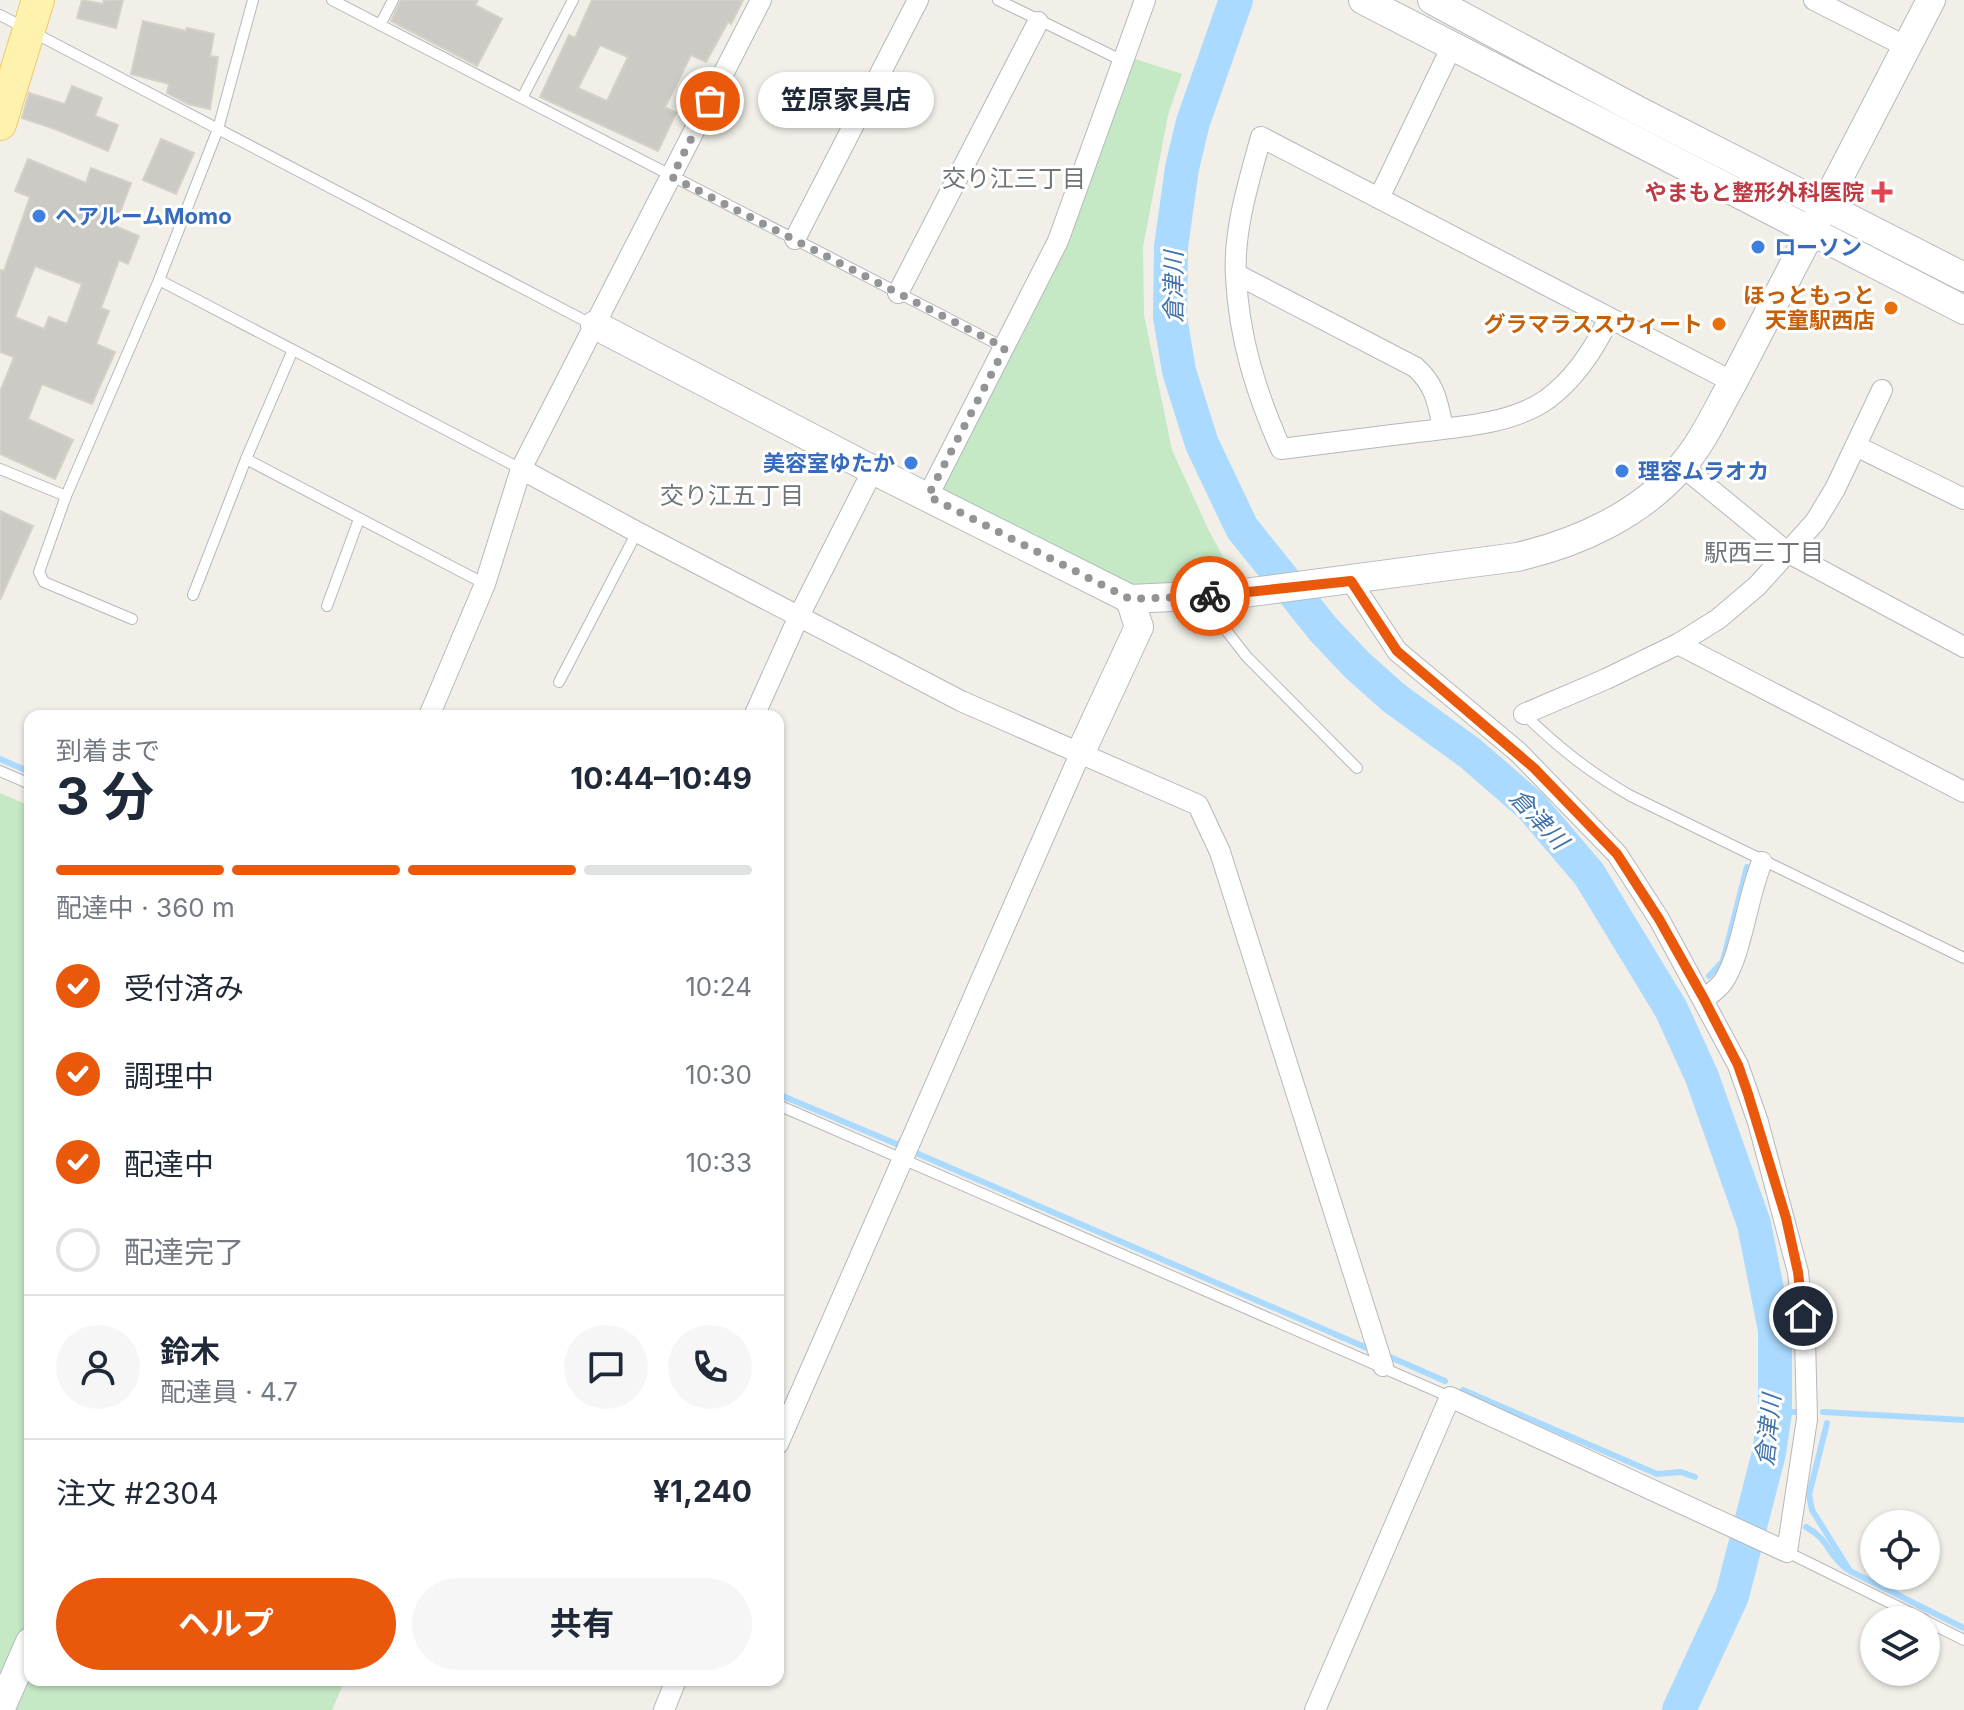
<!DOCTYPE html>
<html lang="ja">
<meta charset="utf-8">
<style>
:root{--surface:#fff;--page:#f6f6f7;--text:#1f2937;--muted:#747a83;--line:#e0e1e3;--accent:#ea580c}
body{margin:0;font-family:Inter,"Noto Sans JP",sans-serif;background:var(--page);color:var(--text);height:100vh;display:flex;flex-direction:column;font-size:30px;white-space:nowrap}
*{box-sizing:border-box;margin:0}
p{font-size:26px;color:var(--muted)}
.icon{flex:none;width:44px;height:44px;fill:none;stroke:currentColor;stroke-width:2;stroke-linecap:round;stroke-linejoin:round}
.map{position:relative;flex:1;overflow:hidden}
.side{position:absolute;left:24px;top:710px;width:760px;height:976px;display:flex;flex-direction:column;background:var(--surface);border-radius:16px;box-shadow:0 2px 6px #0004}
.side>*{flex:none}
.fabs{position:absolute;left:1860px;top:1510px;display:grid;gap:16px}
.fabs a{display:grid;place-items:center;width:80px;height:80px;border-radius:50%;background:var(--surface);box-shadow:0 2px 6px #0004;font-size:40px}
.pin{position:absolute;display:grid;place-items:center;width:68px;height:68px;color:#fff;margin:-34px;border:4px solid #fff;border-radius:50%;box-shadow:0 2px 8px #0007}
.courier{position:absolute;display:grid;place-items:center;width:80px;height:80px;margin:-40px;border:6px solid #ea580c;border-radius:50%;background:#fff;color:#222;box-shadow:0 2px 10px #0007}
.bubble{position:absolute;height:56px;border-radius:28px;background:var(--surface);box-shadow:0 2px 6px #0004;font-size:26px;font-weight:700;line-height:56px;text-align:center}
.summary em{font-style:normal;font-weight:700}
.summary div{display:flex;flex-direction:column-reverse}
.summary{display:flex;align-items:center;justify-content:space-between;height:136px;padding:0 32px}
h1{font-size:52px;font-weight:700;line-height:60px}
.bar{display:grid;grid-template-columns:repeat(4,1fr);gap:12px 8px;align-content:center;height:96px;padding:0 32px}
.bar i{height:10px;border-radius:6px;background:var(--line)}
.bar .selected{background:var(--accent)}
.bar p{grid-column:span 4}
.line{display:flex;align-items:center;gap:20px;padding:0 32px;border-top:2px solid var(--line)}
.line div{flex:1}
.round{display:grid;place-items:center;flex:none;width:84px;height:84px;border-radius:42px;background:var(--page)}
ol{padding:0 32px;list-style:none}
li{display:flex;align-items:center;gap:24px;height:88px}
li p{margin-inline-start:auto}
li .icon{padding:8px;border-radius:50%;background:var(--accent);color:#fff;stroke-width:4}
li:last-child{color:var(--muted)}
li i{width:44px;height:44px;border:4px solid var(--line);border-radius:50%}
.button{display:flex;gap:16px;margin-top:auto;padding:16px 32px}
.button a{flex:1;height:92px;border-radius:48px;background:var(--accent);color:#fff;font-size:32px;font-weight:700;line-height:92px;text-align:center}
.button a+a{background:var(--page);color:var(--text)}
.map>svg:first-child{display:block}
.green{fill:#c5e8c5}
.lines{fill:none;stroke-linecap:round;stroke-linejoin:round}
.stream{stroke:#aadaff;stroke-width:6}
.river{stroke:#aadaff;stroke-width:34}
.building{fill:#cccac5;stroke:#d6d1c6;stroke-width:2;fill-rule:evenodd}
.lane-casing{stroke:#b5b8bc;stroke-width:12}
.street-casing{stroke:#b5b8bc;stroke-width:22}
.secondary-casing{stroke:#b6babf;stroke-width:30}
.primary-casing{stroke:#f2c960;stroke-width:34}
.lane{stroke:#fff;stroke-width:10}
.street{stroke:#fff;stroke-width:20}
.secondary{stroke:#fff;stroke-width:28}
.primary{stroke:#fff2af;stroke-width:32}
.done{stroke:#929495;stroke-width:8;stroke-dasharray:0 14.4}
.route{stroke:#ea580c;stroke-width:10}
.health-dot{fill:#e0444e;stroke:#fff;stroke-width:3}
.shop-dot{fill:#3f7fe0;stroke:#fff;stroke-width:3}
.food-dot{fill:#e8710a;stroke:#fff;stroke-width:3}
.labels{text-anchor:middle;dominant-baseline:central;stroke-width:6;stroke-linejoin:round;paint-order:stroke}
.health-label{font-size:22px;font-weight:bold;fill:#be3a42;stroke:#fff;text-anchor:end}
.shop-label{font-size:22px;font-weight:bold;fill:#366cbe;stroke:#fff;text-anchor:start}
.food-label{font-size:22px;font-weight:bold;fill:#c56008;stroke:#fff;text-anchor:end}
.neighbourhood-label{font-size:24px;fill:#70757a;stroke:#fff}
.water-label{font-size:24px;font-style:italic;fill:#4174aa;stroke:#fff}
</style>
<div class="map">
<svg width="1964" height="1710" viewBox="0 0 1964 1710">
<rect width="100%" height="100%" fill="#f1efe8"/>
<g class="green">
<path d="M1132 58 1182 74 1168 115 1143 247 1144 315 1172 450 1209 531 1238 584 1128 591 938 493Z"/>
<path d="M0 793 30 806V1680H345L332 1710H0Z"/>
</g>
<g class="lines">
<g class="stream">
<path d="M0 759 30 772"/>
<path d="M1709 976 1723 961 1747 867"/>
<path d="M778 1094 899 1145 901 1141"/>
<path d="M916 1153 1367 1348"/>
<path d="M1390 1357 1445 1381"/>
<path d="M1463 1390 1657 1474 1681 1472 1695 1477"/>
<path d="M1775 1412H1798"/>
<path d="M1823 1412 1964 1420"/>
<path d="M1827 1423 1809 1495 1812 1510 1850 1571 1964 1628"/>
<path d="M1806 1527C1830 1540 1828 1556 1847 1569"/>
</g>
<path class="river" d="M1236 0 1193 122 1182 168 1171 247 1170 317 1179 371 1202 444 1242 528 1323 629 1357 665 1394 698 1470 753 1531 806 1589 874 1671 1009 1702 1077 1754 1224 1775 1330V1412L1769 1453 1732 1596 1679 1710"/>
</g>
<g class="building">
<path d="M82 0 103 4 104 0H123L116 28 77 18Z"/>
<path d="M401 0H478L475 5 502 19 477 66 391 21Z"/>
<path d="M592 0H743L731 24 728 22 706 62 691 55 665 107 676 113 658 151 540 97 569 35 575 38ZM600 45 628 57 607 101 578 88Z"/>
<path d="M143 21 186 31 187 28 214 34 210 56 218 57 210 109 188 104 167 93 169 84 131 74Z"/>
<path d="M72 86 102 98 95 116 118 125 108 151 55 129 22 118 29 93 65 104Z"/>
<path d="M161 139 194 153 176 194 143 180Z"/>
<path d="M28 159 86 183 91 168 131 183 115 226 139 236 128 264 119 260 101 308 109 311 96 344 115 352 92 404 42 384 28 419 73 440 55 479 0 454V392L14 357 0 352V270L4 271 30 197 15 191ZM35 266 82 284 67 324 49 317 44 329 15 317Z"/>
<path d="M0 511 33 526 0 600Z"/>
</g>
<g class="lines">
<g class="lane-casing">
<g id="lane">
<path d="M332 0 1005 348"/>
<path d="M998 0 1121 60"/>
<path d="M0 15 593 325"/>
<path d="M380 25 393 0"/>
<path d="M522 98 573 0"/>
<path d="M159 280 521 469"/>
<path d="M246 459 485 584"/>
<path d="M0 469 66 496 159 280 218 129 253 0"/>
<path d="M66 496 39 572 44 582 132 619"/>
<path d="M193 595 246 459 292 352"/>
<path d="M1203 601 1247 657 1357 768"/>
<path d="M327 606 359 519"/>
<path d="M559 682 637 532"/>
<path d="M1524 714C1559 748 1589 772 1631 796L1964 958"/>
<path d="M0 771 30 784"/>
<path d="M778 1105 1450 1397"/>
<path d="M1787 1552 1925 1620"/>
<path d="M1926 1621 1964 1640"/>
</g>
</g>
<g class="street-casing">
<g id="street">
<path d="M1814 0 1907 47"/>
<path d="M1379 198 1452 46"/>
<path d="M795 239 918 0"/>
<path d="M1236 274 1415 367C1435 384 1438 403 1443 428"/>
<path d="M898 293 1038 22"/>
<path d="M1609 318C1594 350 1575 379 1546 400 1508 426 1453 427 1409 433 1366 438 1323 444 1281 449 1256 393 1239 338 1236 277 1233 231 1249 181 1261 137L1733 382"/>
<path d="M1856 446 1964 499"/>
<path d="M1682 466 1787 552 1964 647"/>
<path d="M521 469 637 532 961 701 1198 805 1220 852 1383 1366"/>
<path d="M928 496 1058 241 1145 0"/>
<path d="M1678 644 1964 792"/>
<path d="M1524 714 1606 679 1678 644 1718 619 1757 586 1815 522 1835 489 1882 390"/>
<path d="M429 716 485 584 521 469 761 0"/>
<path d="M754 716 799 616 873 470"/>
<path d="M1704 999C1710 994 1718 989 1723 982 1742 954 1747 897 1762 862"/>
<path d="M778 1444 1080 754"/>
<path d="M664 1710 676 1680"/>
<path d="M1315 1710 1450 1397 1787 1552 1807 1419 1805 1338 1798 1272 1758 1122 1738 1065 1659 919 1617 854 1518 752 1397 651 1351 581"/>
</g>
</g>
<g class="secondary-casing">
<g id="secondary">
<path d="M1363 0 1964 310"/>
<path d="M1432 0 1639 111 1964 277"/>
<path d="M595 325 873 470 1130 599 1139 627 1080 754"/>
<path d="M1130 599 1237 594 1517 557C1578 543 1640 515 1682 466 1703 442 1717 410 1733 382L1931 0"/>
<path d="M0 1710 30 1642"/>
</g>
</g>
<g class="primary-casing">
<path id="primary" d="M0 124 38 0"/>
</g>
<use href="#lane" class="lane"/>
<use href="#street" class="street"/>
<use href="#secondary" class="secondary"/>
<use href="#primary" class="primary"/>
</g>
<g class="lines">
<path class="done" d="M710 101 672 177 1005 348 928 496 1130 599 1210 596"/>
<path class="route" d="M1210 596 1351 581 1397 651 1534 768 1617 854 1659 919 1704 999 1738 1065 1748 1094 1786 1218 1798 1272 1803 1316"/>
</g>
<path class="health-dot" d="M1878 180h8v8h8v8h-8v8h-8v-8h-8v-8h8z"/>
<g class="shop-dot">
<circle cx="39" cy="216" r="8"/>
<circle cx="1758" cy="247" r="8"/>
<circle cx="911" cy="463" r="8"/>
<circle cx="1622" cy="471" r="8"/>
</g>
<g class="food-dot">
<circle cx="1891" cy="308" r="8"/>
<circle cx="1719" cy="324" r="8"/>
</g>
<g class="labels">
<g class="health-label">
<text x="1864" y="192">やまもと整形外科医院</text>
</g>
<g class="shop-label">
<text x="55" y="216">ヘアルームMomo</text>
<text x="1774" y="247">ローソン</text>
<text x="895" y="463" text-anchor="end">美容室ゆたか</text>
<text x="1638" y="471">理容ムラオカ</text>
</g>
<g class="food-label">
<text x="1875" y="295">ほっともっと<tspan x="1875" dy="25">天童駅西店</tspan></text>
<text x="1703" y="324">グラマラススウィート</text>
</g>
<g class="neighbourhood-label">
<text x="1014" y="178">交り江三丁目</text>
<text x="732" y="495">交り江五丁目</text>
<text x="1764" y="552">駅西三丁目</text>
</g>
<g class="water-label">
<text transform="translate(1173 287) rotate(-90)">倉津川</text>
<text transform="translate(1539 819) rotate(47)">倉津川</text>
<text transform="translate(1768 1430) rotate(-84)">倉津川</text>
</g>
</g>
</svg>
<div class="fabs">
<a><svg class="icon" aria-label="locate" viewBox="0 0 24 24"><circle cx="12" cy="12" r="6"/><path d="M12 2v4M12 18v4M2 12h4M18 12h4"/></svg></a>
<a><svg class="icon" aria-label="layers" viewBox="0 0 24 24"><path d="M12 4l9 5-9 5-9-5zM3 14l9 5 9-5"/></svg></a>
</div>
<div class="pin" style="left:710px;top:101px;background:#ea580c"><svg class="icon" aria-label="bag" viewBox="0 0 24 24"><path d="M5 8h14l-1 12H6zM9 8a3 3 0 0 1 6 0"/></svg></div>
<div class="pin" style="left:1803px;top:1316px;background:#1f2937"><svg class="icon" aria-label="home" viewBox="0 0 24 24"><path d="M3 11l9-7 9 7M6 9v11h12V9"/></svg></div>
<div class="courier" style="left:1210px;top:596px"><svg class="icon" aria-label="bike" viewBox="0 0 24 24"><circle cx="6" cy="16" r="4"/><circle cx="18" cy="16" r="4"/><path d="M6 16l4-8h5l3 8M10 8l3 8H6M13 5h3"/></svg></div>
<div class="bubble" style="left:758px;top:72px;width:176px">笠原家具店</div>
<section class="side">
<div class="summary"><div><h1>3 分</h1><p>到着まで</p></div><em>10:44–10:49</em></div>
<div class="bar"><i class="selected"></i><i class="selected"></i><i class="selected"></i><i></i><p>配達中 · 360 m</p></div>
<ol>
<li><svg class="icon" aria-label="check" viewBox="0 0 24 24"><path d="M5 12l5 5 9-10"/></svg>受付済み<p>10:24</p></li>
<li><svg class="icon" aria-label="check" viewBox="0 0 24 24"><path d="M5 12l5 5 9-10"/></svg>調理中<p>10:30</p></li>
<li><svg class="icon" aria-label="check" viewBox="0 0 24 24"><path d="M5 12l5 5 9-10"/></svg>配達中<p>10:33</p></li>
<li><i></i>配達完了</li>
</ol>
<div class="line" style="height:144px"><a class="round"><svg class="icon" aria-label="person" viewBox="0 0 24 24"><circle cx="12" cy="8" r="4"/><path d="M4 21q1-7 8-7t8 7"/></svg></a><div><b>鈴木</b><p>配達員 · 4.7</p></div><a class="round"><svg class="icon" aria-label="chat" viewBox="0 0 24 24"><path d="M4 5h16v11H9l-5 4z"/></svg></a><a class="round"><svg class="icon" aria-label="phone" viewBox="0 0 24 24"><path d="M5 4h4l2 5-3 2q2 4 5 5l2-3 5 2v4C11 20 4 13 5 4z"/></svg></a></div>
<div class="line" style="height:104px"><div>注文 #2304</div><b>¥1,240</b></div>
<div class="button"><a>ヘルプ</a><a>共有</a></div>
</section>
</div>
